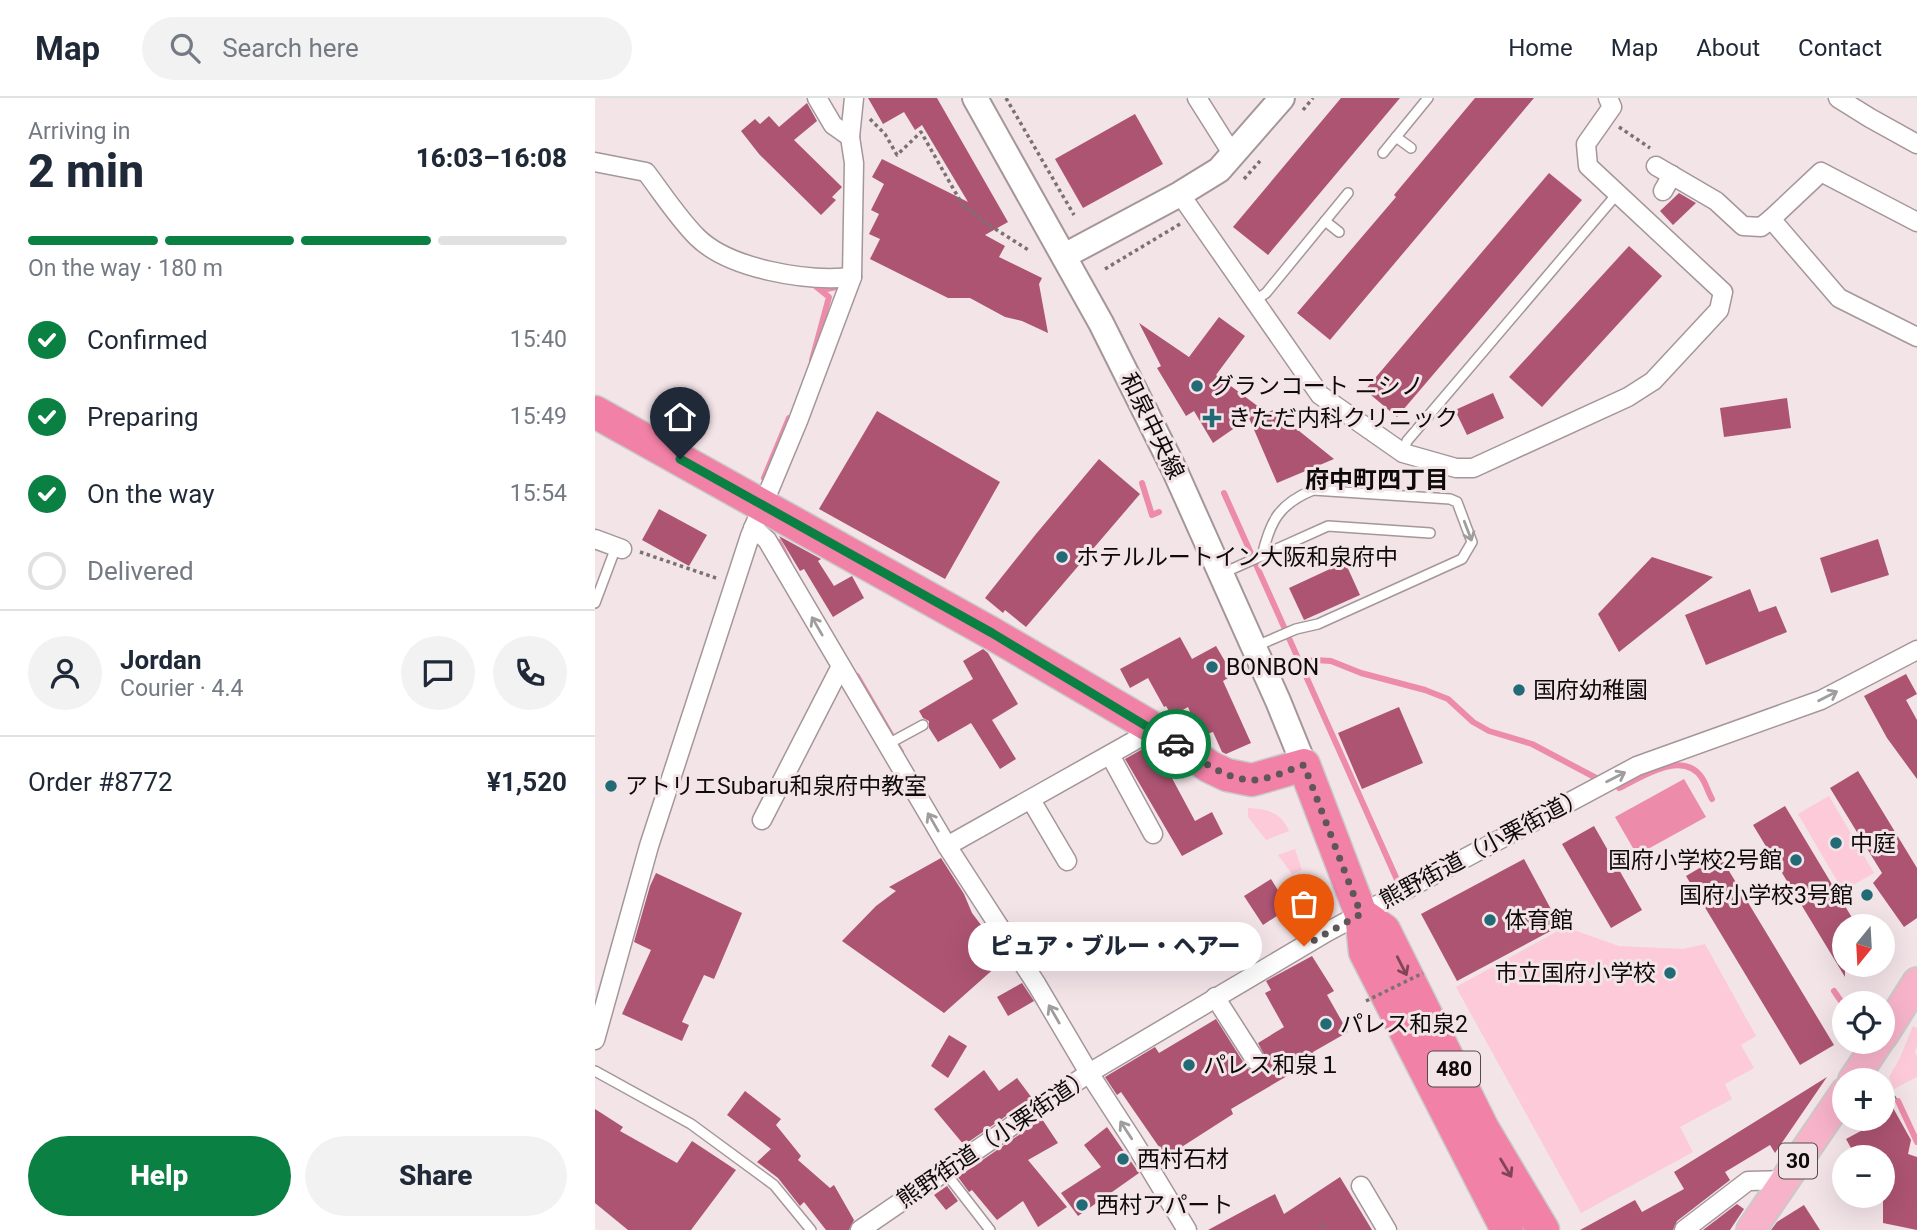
<!DOCTYPE html>
<meta charset="utf-8">
<style>
:root{--surface:#fff;--page:#f2f2f3;--text:#1f2937;--muted:#747a83;--line:#e0e1e3;--accent:#0b8043}
body{margin:0;font-family:Roboto,"Noto Sans JP",sans-serif;background:var(--page);color:var(--text);height:100vh;display:flex;flex-direction:column;font-size:26px;white-space:nowrap}
*{box-sizing:border-box;margin:0}
p{font-size:23px;color:var(--muted)}
.icon{flex:none;width:38px;height:38px;fill:none;stroke:currentColor;stroke-width:2;stroke-linecap:round;stroke-linejoin:round}
.map{position:relative;flex:1;overflow:hidden}
.drawer{display:flex;flex-direction:column;background:var(--surface);width:595px}
.drawer>*{flex:none}
.needle{width:46px;rotate:198deg}
.tools{position:absolute;left:1237px;top:816px;display:grid;gap:14px}
.tools a{display:grid;place-items:center;width:63px;height:63px;border-radius:50%;background:var(--surface);box-shadow:0 7px 28px #0002;font-size:35px}
.pin{position:absolute;display:grid;place-items:center;width:60px;height:60px;color:#fff;margin:-72px -30px;border-radius:50% 50% 50% 0;rotate:-45deg;box-shadow:0 0 7px #0007}
.pin .icon{rotate:45deg}
.courier{position:absolute;display:grid;place-items:center;width:70px;height:70px;margin:-35px;border:5px solid #0b8043;border-radius:50%;background:#fff;color:#222;box-shadow:0 2px 9px #0007}
.bubble{position:absolute;height:49px;border-radius:24px;background:var(--surface);box-shadow:0 7px 28px #0002;font-size:23px;font-weight:800;line-height:49px;text-align:center}
.headline em{font-style:normal;font-weight:800}
.headline div{display:flex;flex-direction:column-reverse}
.headline{display:flex;align-items:center;justify-content:space-between;height:119px;padding:0 28px}
h1{font-size:46px;font-weight:800;line-height:52px}
.bar{display:grid;grid-template-columns:repeat(4,1fr);gap:10px 7px;align-content:center;height:84px;padding:0 28px}
.bar i{height:9px;border-radius:5px;background:var(--line)}
.bar .current{background:var(--accent)}
.bar p{grid-column:span 4}
.line{display:flex;align-items:center;gap:18px;padding:0 28px;border-top:2px solid var(--line)}
.line div{flex:1}
.round{display:grid;place-items:center;flex:none;width:74px;height:74px;border-radius:37px;background:var(--page)}
ol{padding:0 28px;list-style:none}
li{display:flex;align-items:center;gap:21px;height:77px}
li p{margin-inline-start:auto}
li .icon{padding:7px;border-radius:50%;background:var(--accent);color:#fff;stroke-width:4}
li:last-child{color:var(--muted)}
li i{width:38px;height:38px;border:4px solid var(--line);border-radius:50%}
.button{display:flex;gap:14px;margin-top:auto;padding:14px 28px}
.button a{flex:1;height:80px;border-radius:42px;background:var(--accent);color:#fff;font-size:28px;font-weight:800;line-height:80px;text-align:center}
.button a+a{background:var(--page);color:var(--text)}
header{display:flex;align-items:center;gap:42px;box-sizing:border-box;height:98px;padding:0 35px;background:var(--surface);border-bottom:2px solid var(--line)}
header strong{font-size:33px}
nav{display:flex;gap:38px;margin-inline-start:auto;font-size:24px}
.search{width:490px;height:63px;background:var(--page);display:flex;align-items:center;gap:18px;box-sizing:border-box;padding:0 24px;border-radius:38px;color:var(--muted);font-size:26px}
main{display:flex;flex:1;min-height:0}
.map>svg:first-child{display:block}
.green{fill:#fccad8}
.water{fill:#ec8caa}
.lines{fill:none;stroke-linecap:round;stroke-linejoin:round}
.stream{stroke:#ec8caa;stroke-width:6}
.building{fill:#ad5472}
.lane-casing{stroke:#a49699;stroke-width:12}
.street-casing{stroke:#a49699;stroke-width:21}
.secondary-casing{stroke:#a49699;stroke-width:28}
.primary-casing{stroke:#cac9c9;stroke-width:32}
.highway-casing{stroke:#cac9c9;stroke-width:35}
.path{stroke:#7a7174;stroke-width:3.5;stroke-dasharray:3.5 3.5;stroke-linecap:butt}
.lane{stroke:#fff;stroke-width:9}
.street{stroke:#fff;stroke-width:18}
.secondary{stroke:#fff;stroke-width:24}
.primary{stroke:#f7b3ca;stroke-width:28}
.highway{stroke:#f181a6;stroke-width:32}
.path-bridge{stroke:#7a7174;stroke-width:3.5;stroke-dasharray:3.5 3.5;stroke-linecap:butt}
.oneway{stroke:#9f9d9d}
.oneway2{stroke:#804658}
.done{stroke:#5e5658;stroke-width:7;stroke-dasharray:0 12.6}
.route{stroke:#0b8043;stroke-width:9}
.poi-dot{fill:#216a76;stroke:#f3e4e8;stroke-width:2.5}
.labels{text-anchor:middle;dominant-baseline:central;stroke-width:6;stroke-linejoin:round;paint-order:stroke}
.shield{fill:#f3e4e8;stroke:#534b4d;stroke-width:2}
.shield-label{font-size:21px;font-weight:bold;fill:#0e0a0b}
.poi-label{font-size:23px;fill:#0e0a0b;stroke:#f3e4e8;text-anchor:start}
.street-label{font-size:23px;fill:#0e0a0b;stroke:#f3e4e8}
.neighbourhood-label{font-size:24px;font-weight:bold;fill:#0e0a0b;stroke:#f3e4e8}
</style>
<header>
<strong>Map</strong>
<div class="search"><svg class="icon" aria-label="search" viewBox="0 0 24 24"><circle cx="10" cy="10" r="6"/><path d="M15 15l6 6"/></svg>Search here</div>
<nav><a>Home</a><a>Map</a><a>About</a><a>Contact</a></nav>
</header>
<main>
<section class="drawer">
<div class="headline"><div><h1>2 min</h1><p>Arriving in</p></div><em>16:03–16:08</em></div>
<div class="bar"><i class="current"></i><i class="current"></i><i class="current"></i><i></i><p>On the way · 180 m</p></div>
<ol>
<li><svg class="icon" aria-label="check" viewBox="0 0 24 24"><path d="M5 12l5 5 9-10"/></svg>Confirmed<p>15:40</p></li>
<li><svg class="icon" aria-label="check" viewBox="0 0 24 24"><path d="M5 12l5 5 9-10"/></svg>Preparing<p>15:49</p></li>
<li><svg class="icon" aria-label="check" viewBox="0 0 24 24"><path d="M5 12l5 5 9-10"/></svg>On the way<p>15:54</p></li>
<li><i></i>Delivered</li>
</ol>
<div class="line" style="height:126px"><a class="round"><svg class="icon" aria-label="person" viewBox="0 0 24 24"><circle cx="12" cy="8" r="4"/><path d="M4 21q1-7 8-7t8 7"/></svg></a><div><b>Jordan</b><p>Courier · 4.4</p></div><a class="round"><svg class="icon" aria-label="chat" viewBox="0 0 24 24"><path d="M4 5h16v11H9l-5 4z"/></svg></a><a class="round"><svg class="icon" aria-label="phone" viewBox="0 0 24 24"><path d="M5 4h4l2 5-3 2q2 4 5 5l2-3 5 2v4C11 20 4 13 5 4z"/></svg></a></div>
<div class="line" style="height:91px"><div>Order #8772</div><b>¥1,520</b></div>
<div class="button"><a>Help</a><a>Share</a></div>
</section>
<div class="map">
<svg width="1322" height="1132" viewBox="0 0 1322 1132">
<rect width="100%" height="100%" fill="#f3e4e8"/>
<g class="green">
<path d="M1234 698 1279 775 1248 793 1203 716Z"/>
<path d="M653 710C672 711 686 714 694 733L671 742 653 719Z"/>
<path d="M700 751 707 772 697 776 683 757Z"/>
<path d="M970 829 1024 848 1088 851 1110 846 1161 938 1146 947 1159 970 1130 986 1137 1001 1085 1029 1098 1054 986 1115 861 889Z"/>
<path d="M1318 928 1322 930V948L1320 954 1322 958V979L1299 991 1294 979 1305 960Z"/>
</g>
<path class="water" d="M1089 681 1111 719 1042 757 1020 719Z"/>
<g class="lines">
<g class="stream">
<path d="M213 186 219 187 234 199 217 262"/>
<path d="M226 192 242 189"/>
<path d="M169 380 194 320 200 322 201 320"/>
<path d="M547 385 557 417 564 414"/>
<path d="M629 395 804 786"/>
<path d="M184 444 194 464"/>
<path d="M705 565 720 562 736 563 766 575 830 592 853 601 878 624 894 633 937 646 1005 682"/>
<path d="M262 578 306 654"/>
<path d="M1024 690C1047 679 1088 651 1107 680 1111 686 1113 694 1117 701"/>
<path d="M1239 893 1250 909"/>
<path d="M1303 1003 1322 1044"/>
</g>
</g>
<g class="building">
<path d="M273 0H342L413 124 390 137 410 148 404 159 447 180 444 186 453 235 427 223 410 219 375 200H353L275 161 285 141 274 136 284 116 276 112 289 86 277 79 287 61 373 104 327 27 320 32 309 14 288 26Z"/>
<path d="M746 0H805L673 157 638 129Z"/>
<path d="M880 0H939L735 242 702 215 801 99 799 97Z"/>
<path d="M212 5 222 23 199 42 247 89 237 99 241 102 226 117 164 56 146 33 160 21 165 26 174 18 184 29Z"/>
<path d="M540 16 568 66 488 110 460 61Z"/>
<path d="M954 75 987 102 802 319 770 292Z"/>
<path d="M1084 95 1101 105 1078 127 1065 113Z"/>
<path d="M1034 148 1067 178 947 309 914 279Z"/>
<path d="M624 219 650 238 621 277 672 315 678 312 739 361 682 385 654 320 618 345 599 313 591 318 562 270 566 268 544 225 594 259Z"/>
<path d="M898 295 909 320 872 337 860 312Z"/>
<path d="M1192 300 1196 330 1129 339 1125 310Z"/>
<path d="M282 313 405 384 350 481 224 411Z"/>
<path d="M504 361 545 396 431 529 410 512 408 515 390 500 441 436Z"/>
<path d="M64 411 112 437 94 468 47 442Z"/>
<path d="M184 438 226 461 223 463 239 488 257 478 269 500 238 519 209 471 205 473Z"/>
<path d="M1283 441 1294 477 1236 495 1225 460Z"/>
<path d="M1057 459 1118 479 1024 554 1003 516Z"/>
<path d="M750 464 765 497 709 522 694 490Z"/>
<path d="M1155 491 1164 514 1181 508 1192 534 1111 567 1090 517Z"/>
<path d="M585 539 597 561 621 548 638 577 628 583 656 645 631 656 627 654 618 634 612 636 605 621 599 623 593 609 577 618 571 608 569 609 553 580 535 590 525 571Z"/>
<path d="M388 551 393 555 423 606 397 622 421 661 405 671 376 625 343 644 334 630V623L328 620 324 613 378 581 368 563Z"/>
<path d="M1311 576 1322 596 1311 602 1322 622V681L1292 640 1269 598Z"/>
<path d="M804 609 828 665 767 691 743 635Z"/>
<path d="M553 648 564 656 600 723 617 714 628 736 587 758 530 661Z"/>
<path d="M1263 673 1322 770V820L1309 829 1278 785 1287 775 1235 690Z"/>
<path d="M1190 708 1262 828H1250V879L1158 727Z"/>
<path d="M999 728 1047 812 1016 830 967 746Z"/>
<path d="M1125 758 1239 947 1205 967 1091 778Z"/>
<path d="M346 760 369 796 377 815 411 860 349 915 247 843 281 808 301 793 294 789Z"/>
<path d="M929 761 965 828 862 883 826 816Z"/>
<path d="M61 775 147 815 119 881 109 877 87 924 94 927 87 943 27 916 56 852 39 844 55 788Z"/>
<path d="M676 781 694 810 668 827 649 798Z"/>
<path d="M717 858 739 893 732 897 753 934 718 954 720 958 709 965 711 967 636 1011 638 1016 571 1059 526 994 522 997 510 979 560 949 564 955 621 921 652 970 661 974 667 973 671 968 672 962 663 945 689 929 670 895 676 892 671 883Z"/>
<path d="M427 885 439 903 413 918 402 899Z"/>
<path d="M354 937 372 948 353 980 336 968Z"/>
<path d="M389 972 404 993 422 980 437 1000 369 1047 339 1011Z"/>
<path d="M1232 979 1180 1055 1175 1047 1130 1074 1135 1082 1082 1123 1078 1132H985L1040 1102 1047 1114 1089 1091 1079 1074Z"/>
<path d="M1288 992 1316 1042 1313 1056 1322 1059V1132L1288 1125V1059H1261L1251 1041 1288 1021Z"/>
<path d="M150 993 186 1021 181 1027 206 1058 203 1062 235 1090 239 1087 259 1122 254 1132H231L209 1104 205 1108 183 1080 162 1064 176 1051 132 1017Z"/>
<path d="M0 1011 28 1029 25 1033 82 1065 97 1043 141 1072 96 1132H33L0 1105Z"/>
<path d="M447 1021 463 1045 433 1062 472 1109 443 1129 428 1103 402 1122 377 1092 374 1094 363 1079Z"/>
<path d="M512 1029 544 1075 483 1118 466 1095 506 1069 489 1047Z"/>
<path d="M745 1079 777 1132H613L680 1096 689 1116Z"/>
<path d="M352 1088 363 1103 351 1112 339 1097Z"/>
<path d="M1142 1106 1149 1111 1135 1132H1108Z"/>
<path d="M1209 1107 1225 1132H1176L1182 1124Z"/>
</g>
<g class="lines">
<g class="lane-casing">
<g id="lane">
<path d="M801 39 816 50"/>
<path d="M788 55 833 0"/>
<path d="M730 123 744 134"/>
<path d="M659 203 671 195 753 95"/>
<path d="M808 355 812 343 1022 96"/>
<path d="M626 476 733 428 835 435"/>
<path d="M0 505 21 449"/>
<path d="M659 549 701 531 723 526 867 461 877 444 862 404 855 401 718 392C684 406 675 423 667 458"/>
<path d="M293 646 328 627"/>
<path d="M0 973 96 1026 179 1087 216 1132"/>
<path d="M350 1074 395 1132"/>
</g>
</g>
<g class="street-casing">
<g id="street">
<path d="M602 0 638 57"/>
<path d="M1243 0 1275 20 1322 46"/>
<path d="M255 39 259 0"/>
<path d="M0 64 51 74C67 95 83 120 102 139 134 171 212 184 257 179"/>
<path d="M1061 68 1121 103 1148 128 1166 129 1176 121"/>
<path d="M1068 93 1077 77"/>
<path d="M585 96 725 297 808 355 861 370H878L1033 299 1058 283 1124 212 1128 194 993 68 991 46 1017 9 1013 0"/>
<path d="M1322 124 1226 74 1176 121 1244 200 1322 239"/>
<path d="M158 430 172 442 352 748 442 887 494 975 540 1046 592 1132"/>
<path d="M0 441 27 451"/>
<path d="M515 657 558 736"/>
<path d="M436 702 472 763"/>
<path d="M167 722 246 568"/>
<path d="M352 748 560 631"/>
<path d="M620 899 661 963"/>
<path d="M0 942 54 748 155 438 203 323 257 179 259 65 255 39 238 27 222 0"/>
<path d="M766 1088 792 1132"/>
<path d="M265 1132 494 975 732 834 1042 668 1226 602 1322 552"/>
<path d="M1089 1132 1153 1083 1190 1082"/>
</g>
</g>
<g class="secondary-casing">
<g id="secondary">
<path d="M380 0 506 225 579 371 683 603 709 667"/>
<path d="M469 158 585 96 624 72 687 0"/>
</g>
</g>
<g class="primary-casing">
<g id="primary">
<path d="M1288 938 1322 884"/>
<path d="M1258 982 1284 943"/>
<path d="M1156 1132 1250 994"/>
</g>
</g>
<g class="highway-casing">
<g id="highway">
<path d="M0 314 396 535 560 631 615 669 632 677 657 682 709 667 766 816 770 854 912 1132"/>
<path d="M766 816 789 832 888 1031 948 1132"/>
</g>
</g>
<g class="path">
<path d="M411 0 479 117"/>
<path d="M708 12 718 0"/>
<path d="M275 21 290 36 302 57 326 34 367 106 394 127 435 153"/>
<path d="M1024 29 1055 50"/>
<path d="M649 81 665 63"/>
<path d="M510 171 585 126"/>
<path d="M45 454 121 480"/>
<path d="M1288 1007 1301 999"/>
<path d="M1256 1029 1269 1020"/>
<path d="M727 1126 730 1132"/>
</g>
<use href="#lane" class="lane"/>
<use href="#street" class="street"/>
<use href="#secondary" class="secondary"/>
<use href="#primary" class="primary"/>
<use href="#highway" class="highway"/>
<path class="path-bridge" d="M771 903 828 875"/>
</g>
<defs><path id="oneway-shaft" d="M-6 0H5M1.5-3L5.5 0L1.5 3" fill="none" stroke-width="1.6" stroke-linecap="round" stroke-linejoin="round" transform="scale(1.75)"/></defs>
<g class="oneway">
<use href="#oneway-shaft" transform="translate(873 433) rotate(69)"/>
<use href="#oneway-shaft" transform="translate(222 528) rotate(-120)"/>
<use href="#oneway-shaft" transform="translate(1233 598) rotate(-27)"/>
<use href="#oneway-shaft" transform="translate(1021 679) rotate(-27)"/>
<use href="#oneway-shaft" transform="translate(338 724) rotate(-120)"/>
<use href="#oneway-shaft" transform="translate(459 916) rotate(-120)"/>
<use href="#oneway-shaft" transform="translate(531 1032) rotate(-123)"/>
</g>
<g class="oneway2">
<use href="#oneway-shaft" transform="translate(807 868) rotate(63)"/>
<use href="#oneway-shaft" transform="translate(911 1070) rotate(59)"/>
</g>
<g class="lines">
<path class="done" d="M581 646C604 661 627 680 655 682 672 683 693 672 709 667L766 816 709 848"/>
<path class="route" d="M85 361 397 535 581 646"/>
</g>
<g class="poi-dot">
<circle cx="602" cy="288" r="7"/>
<path d="M613.5 309.5h7v7h7v7h-7v7h-7v-7h-7v-7h7z"/>
<circle cx="467" cy="459" r="7"/>
<circle cx="617" cy="569" r="7"/>
<circle cx="924" cy="592" r="7"/>
<circle cx="16" cy="688" r="7"/>
<circle cx="1241" cy="745" r="7"/>
<circle cx="1201" cy="762" r="7"/>
<circle cx="1272" cy="797" r="7"/>
<circle cx="895" cy="822" r="7"/>
<circle cx="1075" cy="875" r="7"/>
<circle cx="731" cy="926" r="7"/>
<circle cx="594" cy="967" r="7"/>
<circle cx="528" cy="1061" r="7"/>
<circle cx="487" cy="1107" r="7"/>
</g>
<g class="labels">
<g class="shield">
<rect x="833" y="953.5" width="52" height="35" rx="5"/>
<rect x="1184" y="1045.5" width="38" height="35" rx="5"/>
</g>
<g class="shield-label">
<text x="859" y="971">480</text>
<text x="1203" y="1063">30</text>
</g>
<g class="poi-label">
<text x="616" y="288">グランコート ニシノ</text>
<text x="633" y="320">きただ内科クリニック</text>
<text x="481" y="459">ホテルルートイン大阪和泉府中</text>
<text x="631" y="569">BONBON</text>
<text x="938" y="592">国府幼稚園</text>
<text x="30" y="688">アトリエSubaru和泉府中教室</text>
<text x="1255" y="745">中庭</text>
<text x="1187" y="762" text-anchor="end">国府小学校2号館</text>
<text x="1258" y="797" text-anchor="end">国府小学校3号館</text>
<text x="909" y="822">体育館</text>
<text x="1061" y="875" text-anchor="end">市立国府小学校</text>
<text x="745" y="926">パレス和泉2</text>
<text x="608" y="967">パレス和泉１</text>
<text x="542" y="1061">西村石材</text>
<text x="501" y="1107">西村アパート</text>
</g>
<g class="street-label">
<text transform="translate(557 328) rotate(64)">和泉中央線</text>
<text transform="translate(888 750) rotate(-28)">熊野街道（小栗街道）</text>
<text transform="translate(400 1040) rotate(-34)">熊野街道（小栗街道）</text>
</g>
<g class="neighbourhood-label">
<text x="782" y="382">府中町四丁目</text>
</g>
</g>
</svg>
<div class="tools">
<a><svg class="needle" viewBox="-14 -14 28 28"><path d="M0-13l5 13h-10z" fill="#e53935"/><path d="M0 13l5-13h-10z" fill="#747a83"/></svg></a>
<a><svg class="icon" aria-label="locate" viewBox="0 0 24 24"><circle cx="12" cy="12" r="6"/><path d="M12 2v4M12 18v4M2 12h4M18 12h4"/></svg></a>
<a>+</a>
<a>−</a>
</div>
<div class="pin" style="left:709px;top:848px;background:#ea580c"><svg class="icon" aria-label="bag" viewBox="0 0 24 24"><path d="M5 8h14l-1 12H6zM9 8a3 3 0 0 1 6 0"/></svg></div>
<div class="pin" style="left:85px;top:361px;background:#1f2937"><svg class="icon" aria-label="home" viewBox="0 0 24 24"><path d="M3 11l9-7 9 7M6 9v11h12V9"/></svg></div>
<div class="courier" style="left:581px;top:646px"><svg class="icon" aria-label="car" viewBox="0 0 24 24"><path d="M5 17H2v-5l4-1 3-4h7l3 4 3 1v5h-3M9 17h6M6 11h13"/><circle cx="7" cy="17" r="2"/><circle cx="17" cy="17" r="2"/></svg></div>
<div class="bubble" style="left:373px;top:824px;width:294px">ピュア・ブルー・ヘアー</div>
</div>
</main>
